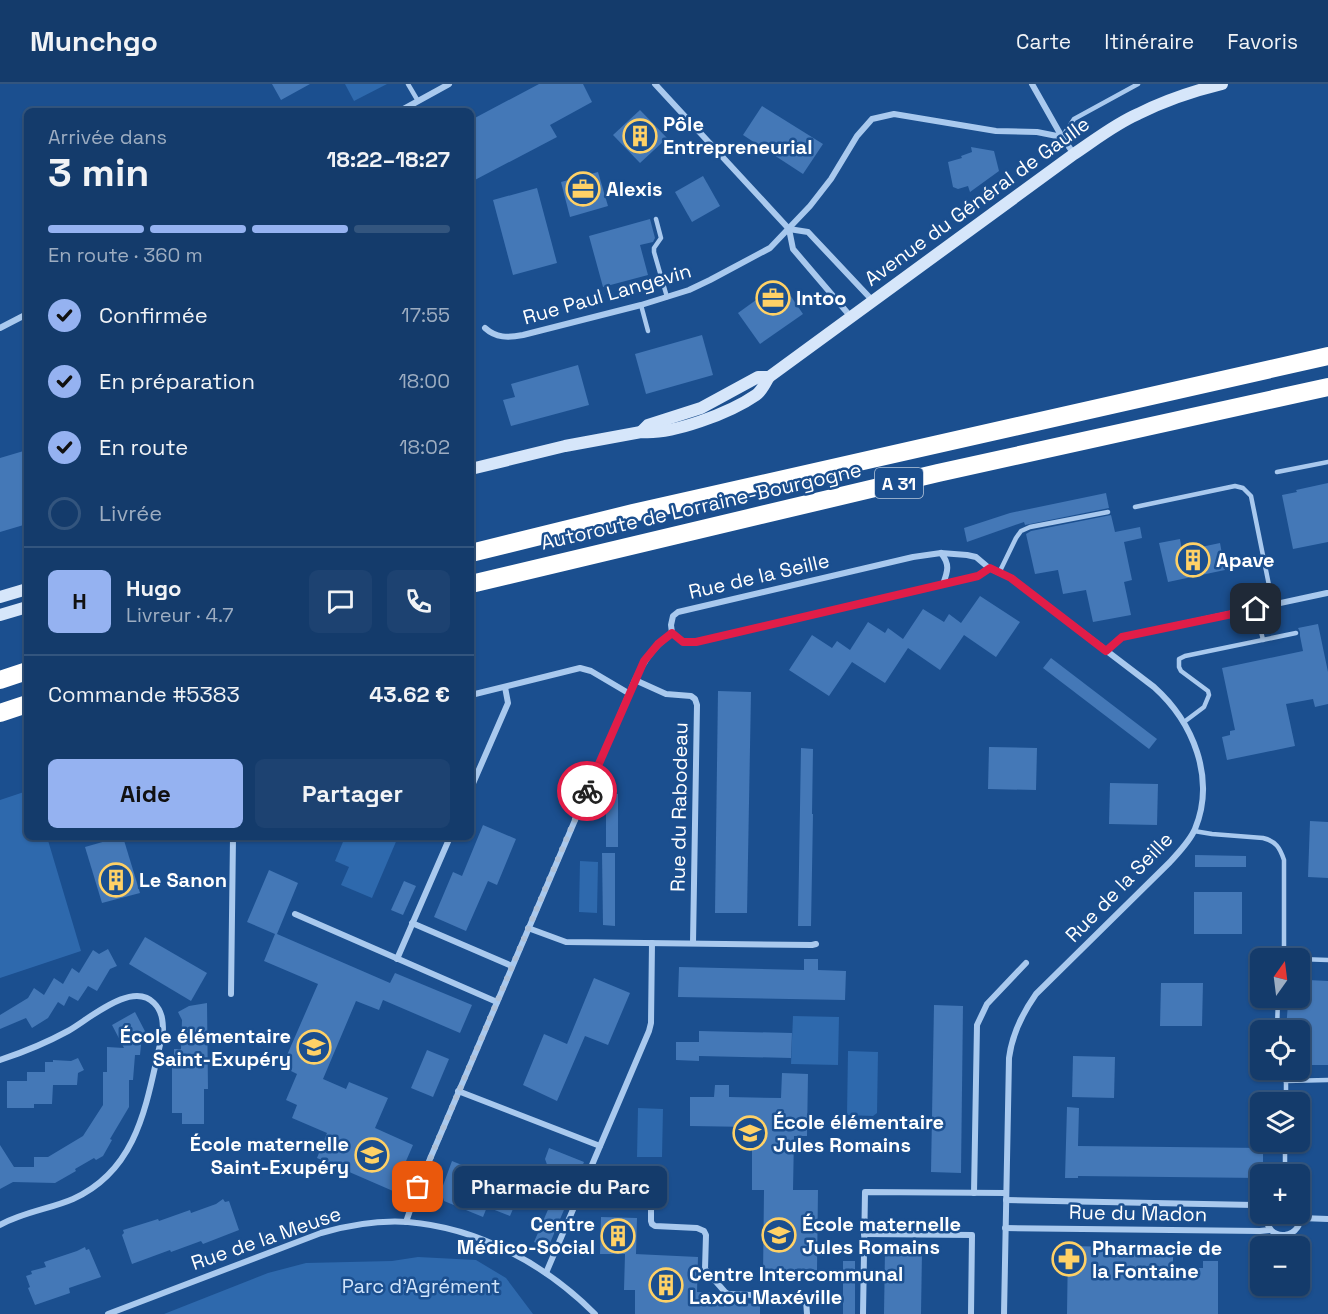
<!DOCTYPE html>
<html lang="fr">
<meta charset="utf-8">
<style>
:root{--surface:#143b6b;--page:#1d4271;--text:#f1f3f6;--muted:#9dadc1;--line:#33557e;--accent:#95b2f1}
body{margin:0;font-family:"Space Grotesk",sans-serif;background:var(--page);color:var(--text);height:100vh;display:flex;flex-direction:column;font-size:22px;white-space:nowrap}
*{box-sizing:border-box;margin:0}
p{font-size:20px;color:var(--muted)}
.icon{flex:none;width:33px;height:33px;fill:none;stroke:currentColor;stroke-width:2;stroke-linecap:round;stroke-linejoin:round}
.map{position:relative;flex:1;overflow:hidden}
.drawer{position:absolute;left:24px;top:24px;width:450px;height:732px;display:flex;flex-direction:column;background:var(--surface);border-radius:9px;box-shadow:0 2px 4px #0004,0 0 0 2px var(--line)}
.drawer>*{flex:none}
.needle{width:39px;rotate:14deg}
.fabs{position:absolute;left:1250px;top:864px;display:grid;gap:12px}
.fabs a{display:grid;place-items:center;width:60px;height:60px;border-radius:9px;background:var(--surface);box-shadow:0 2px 4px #0004,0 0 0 2px var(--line);font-size:30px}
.pin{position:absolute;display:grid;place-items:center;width:51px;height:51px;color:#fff;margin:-26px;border-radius:12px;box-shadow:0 3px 9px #0006}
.courier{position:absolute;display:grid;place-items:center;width:60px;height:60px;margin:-30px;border:4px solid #e11d48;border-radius:50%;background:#fff;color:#222;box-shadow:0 2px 8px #0007}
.bubble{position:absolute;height:42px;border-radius:9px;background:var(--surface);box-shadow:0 2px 4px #0004,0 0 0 2px var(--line);font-size:20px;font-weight:700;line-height:42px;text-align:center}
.headline em{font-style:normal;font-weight:700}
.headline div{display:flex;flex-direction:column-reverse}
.headline{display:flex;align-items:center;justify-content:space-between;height:102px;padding:0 24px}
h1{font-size:39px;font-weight:700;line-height:45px}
.bar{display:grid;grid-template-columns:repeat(4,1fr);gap:9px 6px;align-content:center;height:72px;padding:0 24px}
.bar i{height:8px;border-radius:4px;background:var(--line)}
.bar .on{background:var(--accent)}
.bar p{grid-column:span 4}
.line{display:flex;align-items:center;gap:15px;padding:0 24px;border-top:2px solid var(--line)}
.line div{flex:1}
.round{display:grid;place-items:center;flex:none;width:63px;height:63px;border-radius:9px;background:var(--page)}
ol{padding:0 24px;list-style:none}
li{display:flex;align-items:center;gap:18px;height:66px}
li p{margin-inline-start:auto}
li .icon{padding:6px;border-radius:50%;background:var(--accent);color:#111;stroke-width:4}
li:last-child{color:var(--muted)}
li i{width:33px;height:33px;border:3px solid var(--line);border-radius:50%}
.cta{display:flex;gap:12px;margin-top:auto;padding:12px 24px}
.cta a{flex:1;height:69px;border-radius:9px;background:var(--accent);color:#111;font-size:24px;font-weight:700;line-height:69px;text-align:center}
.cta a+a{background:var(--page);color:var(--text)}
header{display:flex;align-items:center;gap:36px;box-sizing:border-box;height:84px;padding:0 30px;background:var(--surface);border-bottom:2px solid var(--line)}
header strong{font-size:28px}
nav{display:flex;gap:33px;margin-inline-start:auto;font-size:21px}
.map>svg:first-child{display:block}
.green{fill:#2e69ad}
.building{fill:#4478b7}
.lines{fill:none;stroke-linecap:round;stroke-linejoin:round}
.lane{stroke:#a9c9ee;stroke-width:4.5}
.street{stroke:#a9c9ee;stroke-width:6}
.secondary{stroke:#d6e6fa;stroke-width:12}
.highway{stroke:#fff;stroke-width:18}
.done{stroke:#afc1d8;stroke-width:6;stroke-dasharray:0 10.8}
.route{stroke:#e11d48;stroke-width:8}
.labels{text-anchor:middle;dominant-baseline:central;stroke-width:5;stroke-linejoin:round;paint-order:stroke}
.shield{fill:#1b4f8f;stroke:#bbcadd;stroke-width:1.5}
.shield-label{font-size:18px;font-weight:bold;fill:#fff}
.poi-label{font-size:20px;font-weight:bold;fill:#fff;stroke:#1b4f8f;text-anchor:start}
.street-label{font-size:20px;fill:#fff;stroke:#1b4f8f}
.park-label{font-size:20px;fill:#cfe3fa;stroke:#1b4f8f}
</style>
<header>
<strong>Munchgo</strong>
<nav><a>Carte</a><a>Itinéraire</a><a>Favoris</a></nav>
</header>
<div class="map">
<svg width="1328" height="1230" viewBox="0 0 1328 1230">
<rect width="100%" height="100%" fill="#1b4f8f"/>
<g class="green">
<path d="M345 0H387L354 17Z"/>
<path d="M27 707V753H47L81 867 0 894V716Z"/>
<path d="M345 753H398L372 814 341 801 349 783 335 777Z"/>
<path d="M580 777 598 778 597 829 579 828Z"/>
<path d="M793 932 839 933 838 981 791 980Z"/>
<path d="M848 967 878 968 877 1029 873 1032 847 1031Z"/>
<path d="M638 1024 663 1025 662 1073H637Z"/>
<path d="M418 1173 476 1176 506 1194 533 1230H164L268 1189 306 1179 392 1177Z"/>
</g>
<g class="building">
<path d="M272 0H310L281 16Z"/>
<path d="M539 0H583L592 18 550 41 557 53 471 98V36Z"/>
<path d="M762 22 823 60 803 90 743 51Z"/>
<path d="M640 26 667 54 640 79 613 51Z"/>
<path d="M971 63 994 67 999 87 970 108 968 102 958 105 953 103 948 78 962 74 961 72 972 68Z"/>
<path d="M598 88 608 122 570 133 561 98Z"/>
<path d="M703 92 720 122 692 138 675 108Z"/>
<path d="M537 104 557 179 513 191 493 116Z"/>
<path d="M650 135 655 154 653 158 640 161 648 191 603 203 589 152Z"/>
<path d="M781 198 803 230 760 260 738 229Z"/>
<path d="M702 251 713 291 646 310 635 270Z"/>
<path d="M578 281 589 321 511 342 503 316 515 313 511 300Z"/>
<path d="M27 366V440L0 448V374Z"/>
<path d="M1328 399V458L1293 465 1282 411 1297 408 1296 406Z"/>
<path d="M1106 409 1109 424 1025 441 1024 438 967 458 964 444 1010 429Z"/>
<path d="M1111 431 1115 448 1140 443 1142 454 1124 458 1132 496 1124 498 1131 531 1093 538 1086 506 1063 510 1058 486 1035 490 1026 450 1031 447Z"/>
<path d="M1180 455 1182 467 1220 459 1225 486 1168 498 1159 459Z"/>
<path d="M980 512 1020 538 996 573 964 551 940 586 908 564 885 599 852 578 829 612 789 586 812 551 832 564 837 557 850 566 868 538 885 549 888 544 903 555 923 525 944 538 949 530 961 539Z"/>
<path d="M1318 540 1328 588V620L1315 623 1313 615 1286 620 1295 662 1227 676 1222 653 1230 651V647L1235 646 1222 584 1303 567 1300 552V548L1298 544Z"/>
<path d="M1051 574 1157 655 1149 665 1043 584Z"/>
<path d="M718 607 751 608 747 829H715Z"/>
<path d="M989 663 1037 664 1036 706 988 705Z"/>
<path d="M801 664 813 665 812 730H813L811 842H798Z"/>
<path d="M1110 699 1158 700 1157 741 1109 740Z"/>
<rect x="606" y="710" width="12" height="53"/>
<path d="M1310 737 1328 738V794L1308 793Z"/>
<path d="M483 741 516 755 497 801 488 797 466 847 434 833 453 788 462 792Z"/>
<path d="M120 753H123L140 809 102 819 85 763Z"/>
<path d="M602 769H615V842L603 841Z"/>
<path d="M1195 771 1246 772V783H1195Z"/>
<path d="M269 786 298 799 277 850 390 899 395 889 472 921 460 949 383 916 379 926 356 917 323 995 346 1005 349 998 388 1014 375 1044 413 1061 393 1107 317 1074 327 1049 292 1034 297 1021 286 1016 297 990 285 984 287 980 284 978 318 900 264 877 275 850 247 838Z"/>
<path d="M404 797 416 802 403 831 391 826Z"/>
<rect x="1194" y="808" width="48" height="42"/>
<path d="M145 853 207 889 191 917 129 880Z"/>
<path d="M108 865 117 882 110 885 97 907 88 902 78 917 69 912 64 922 58 918 48 934 32 944 26 934 0 945V931L28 914 34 904 44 911 54 894 63 900 72 884 79 889 93 866 99 870Z"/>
<path d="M804 875H818V886L846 887 845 916 678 913 679 883 804 886Z"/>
<path d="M594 894 630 909 608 961 585 952 557 1017 523 1001 544 950 567 960Z"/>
<path d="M1308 896 1328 897V981H1299V946H1286L1288 919 1307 920Z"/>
<path d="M1161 899H1203L1202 942H1160Z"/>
<path d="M207 919 208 1005H204V1040H182V1029H172V979H174V965H181L182 936 178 928 189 922Z"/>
<path d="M934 921 963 922 961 1089 931 1088Z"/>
<path d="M135 928 148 953 142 952 140 971H135L133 996H129V1023L110 1055 112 1056 103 1072 96 1076 94 1074 75 1085 76 1087 55 1099 13 1098 0 1105V1061L14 1083H34V1073H48L83 1052 103 1021V988H107V963L124 964 112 941Z"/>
<path d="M699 947 792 949 791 974 699 972V977L676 976V958H699Z"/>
<path d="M427 966 449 975 433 1013 411 1004Z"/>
<path d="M1073 972 1115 973 1114 1014 1072 1013Z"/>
<path d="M78 974 84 986 78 989 77 1001H53L52 1020H34V1024H7V997H27V988H45V978H53V976L71 977Z"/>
<path d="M782 989 808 990 807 1052H794L793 1106H818L817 1186 795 1185V1193H763L764 1106H752V1043L690 1042V1013H714L715 1001H729V1013L781 1014Z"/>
<path d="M1067 1023 1079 1024 1078 1062 1263 1064V1090H1260V1094L1078 1092V1094H1065Z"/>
<path d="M549 1064 584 1078 548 1164 534 1158 563 1091 549 1086 545 1075Z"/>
<path d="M452 1077 479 1088 482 1082 524 1099 510 1132 487 1123 483 1133 444 1117 441 1107Z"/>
<path d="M223 1115 225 1118 229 1117 239 1146 203 1160 201 1157 171 1168 170 1166 132 1180 122 1151 124 1149 123 1146 158 1135 159 1137 190 1126 191 1129 216 1120Z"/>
<path d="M601 1133 637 1134 636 1170H635L698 1173 697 1208 719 1209 720 1211V1218L760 1220V1230H635V1206H624L625 1170H600Z"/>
<path d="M1068 1162 1173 1164V1184H1203V1177H1218V1230H1067Z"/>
<path d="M85 1163 86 1166 89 1165 101 1193 69 1204 70 1209 35 1221 28 1204 30 1203 26 1192 32 1190 31 1187 46 1183 44 1178 77 1167Z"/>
<path d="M885 1167H922L921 1230H884Z"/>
<rect x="843" y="1177" width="12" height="53"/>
</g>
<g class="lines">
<g class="lane">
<path d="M408 0 418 17"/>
<path d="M1062 53 1074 35 1138 0"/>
<path d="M656 135 661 154 654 164V168L667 213"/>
<path d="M641 221 648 247"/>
<path d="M1277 388 1328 378"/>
<path d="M1135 423 1235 402 1243 404 1251 412 1273 521"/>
<path d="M1000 487 1016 454 1021 447 1030 443 1108 428"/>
<path d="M1256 525 1263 556"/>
<path d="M1184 638 1204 623 1209 611 1208 607 1181 587 1179 583V575L1185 572 1296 549"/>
<path d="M1194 747 1212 750 1263 754C1276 757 1280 764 1284 776V874"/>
<path d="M1299 875 1328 876"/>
<path d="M1277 946 1278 914"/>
<path d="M1276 986 1278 992 1286 997"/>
<path d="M1286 1018V997L1328 996"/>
<path d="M1285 1090V1058"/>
</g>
<g class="street">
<path d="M655 0 789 145 793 165 851 233"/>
<path d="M1032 0 1062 53 1074 70"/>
<path d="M400 27 449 0"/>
<path d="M789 145 808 148 872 216"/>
<path d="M0 244 27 230"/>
<path d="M485 244C496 254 508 254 523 251L641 221 689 206 710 196 770 164 810 122 831 95 857 52 872 35 894 30 996 47 1037 48 1062 53"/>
<path d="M941 469C950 480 948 487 943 500"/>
<path d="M989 484 978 492 696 558H683L672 549 671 541 673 532 678 528 913 473 941 469 967 471 976 473 989 484 1011 494 1154 603C1193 638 1216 694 1195 745 1190 757 1179 768 1170 778L1036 910C1022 930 1012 950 1009 974L1004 1230"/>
<path d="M1106 567 1122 553 1327 509"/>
<path d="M635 596 666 610 691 612 695 615 697 621 693 859"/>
<path d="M471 611 580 584 591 587 630 610"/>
<path d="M471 704 508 619 505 603"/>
<path d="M295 830 497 918"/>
<path d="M412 839 512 882"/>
<path d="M528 844 566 858 812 861 816 860"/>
<path d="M397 875 450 753"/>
<path d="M231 910 233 753"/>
<path d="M0 976C24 968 46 959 68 947 88 936 132 896 154 919 162 927 163 936 163 948 147 1012 142 1084 73 1115 50 1125 23 1128 0 1141"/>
<path d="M458 1007 600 1062"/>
<path d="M584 1101 648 1104 651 1109V1137L652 1140 655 1142 697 1144 704 1147 706 1151 705 1185 725 1208 728 1210 803 1213 806 1216 807 1230"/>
<path d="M974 1109 977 941 987 920 1026 879"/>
<path d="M1006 1116 1254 1121 1260 1123"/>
<path d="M1267 1130C1263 1161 1308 1156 1299 1126"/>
<path d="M1301 1134 1328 1135"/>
<path d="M406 1138 418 1103 635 596C645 575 653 564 672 549"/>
<path d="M1005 1144 1260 1147 1270 1146"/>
<path d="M864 1150 972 1151 971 1230"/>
<path d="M546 1189 649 947 651 939 652 859"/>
<path d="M108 1230 321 1149C349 1141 379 1136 408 1138 479 1144 545 1180 595 1230"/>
<path d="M863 1230 865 1108 1006 1109"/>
</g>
<g class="secondary">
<path d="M641 348 648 341 701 324 758 293H769"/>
<path d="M471 385 565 362 641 348C672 351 730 329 756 311 762 307 765 299 769 293L1074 70C1095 56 1115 40 1138 30 1164 17 1193 7 1222 0"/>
<path d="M0 513 27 505"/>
<path d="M0 531 27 523"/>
</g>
<g class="highway">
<path d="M471 469 633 429 1328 272"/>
<path d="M471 500 938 389 1328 303"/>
<path d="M0 596 27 587"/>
<path d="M0 629 27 620"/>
</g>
</g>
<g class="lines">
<path class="done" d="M418 1103 587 707"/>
<path class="route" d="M587 707 644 577 658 560 672 549 683 558H696L978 492 990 484 1011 494 1106 567 1122 553 1256 525"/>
</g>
<defs>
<g id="building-ring" transform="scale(1.725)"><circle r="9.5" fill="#1b4f8f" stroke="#ffd166" stroke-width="1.5"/><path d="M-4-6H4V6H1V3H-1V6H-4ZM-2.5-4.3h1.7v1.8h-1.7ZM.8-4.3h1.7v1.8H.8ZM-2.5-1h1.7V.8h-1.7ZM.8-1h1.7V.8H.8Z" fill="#ffd166"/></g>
<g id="office-ring" transform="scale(1.725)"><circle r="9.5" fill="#1b4f8f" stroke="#ffd166" stroke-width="1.5"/><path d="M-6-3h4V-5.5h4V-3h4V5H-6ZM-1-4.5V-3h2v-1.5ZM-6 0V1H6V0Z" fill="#ffd166"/></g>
<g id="school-ring" transform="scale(1.725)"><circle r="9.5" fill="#1b4f8f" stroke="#ffd166" stroke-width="1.5"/><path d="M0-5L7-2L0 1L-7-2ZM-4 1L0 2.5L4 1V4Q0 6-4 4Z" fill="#ffd166"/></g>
<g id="pharmacy-ring" transform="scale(1.725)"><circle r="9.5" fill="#1b4f8f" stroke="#ffd166" stroke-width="1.5"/><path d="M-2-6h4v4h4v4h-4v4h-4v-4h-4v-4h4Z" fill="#ffd166"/></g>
</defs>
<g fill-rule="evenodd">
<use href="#building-ring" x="640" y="52"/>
<use href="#office-ring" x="583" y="105"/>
<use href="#office-ring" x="773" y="214"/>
<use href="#building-ring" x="1193" y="476"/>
<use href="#building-ring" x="116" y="796"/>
<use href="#school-ring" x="314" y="963"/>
<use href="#school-ring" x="750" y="1049"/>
<use href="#school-ring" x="372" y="1071"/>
<use href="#school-ring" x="779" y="1151"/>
<use href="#building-ring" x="618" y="1152"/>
<use href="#pharmacy-ring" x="1069" y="1175"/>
<use href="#building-ring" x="666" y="1201"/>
</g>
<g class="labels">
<rect class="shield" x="875" y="384" width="48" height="30" rx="4.5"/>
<g class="shield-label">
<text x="899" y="399">A 31</text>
</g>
<g class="poi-label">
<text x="663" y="40">Pôle<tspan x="663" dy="23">Entrepreneurial</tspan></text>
<text x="606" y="105">Alexis</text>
<text x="796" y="214">Intoo</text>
<text x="1216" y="476">Apave</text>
<text x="139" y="796">Le Sanon</text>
<text x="291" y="952" text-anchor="end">École élémentaire<tspan x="291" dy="23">Saint-Exupéry</tspan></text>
<text x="773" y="1038">École élémentaire<tspan x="773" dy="23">Jules Romains</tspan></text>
<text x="349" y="1060" text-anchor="end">École maternelle<tspan x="349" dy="23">Saint-Exupéry</tspan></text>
<text x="595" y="1140" text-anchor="end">Centre<tspan x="595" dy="23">Médico-Social</tspan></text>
<text x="802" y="1140">École maternelle<tspan x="802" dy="23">Jules Romains</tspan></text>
<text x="1092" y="1164">Pharmacie de<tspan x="1092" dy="23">la Fontaine</tspan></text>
<text x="689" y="1190">Centre Intercommunal<tspan x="689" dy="23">Laxou Maxéville</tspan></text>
</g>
<g class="street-label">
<text transform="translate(977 117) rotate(-36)">Avenue du Général de Gaulle</text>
<text transform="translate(607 210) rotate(-16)">Rue Paul Langevin</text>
<text transform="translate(701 422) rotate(-13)">Autoroute de Lorraine-Bourgogne</text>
<text transform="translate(759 492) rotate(-13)">Rue de la Seille</text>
<text transform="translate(679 723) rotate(-89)">Rue du Rabodeau</text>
<text transform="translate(1119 803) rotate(-46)">Rue de la Seille</text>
<text transform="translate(1138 1129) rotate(1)">Rue du Madon</text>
<text transform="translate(266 1154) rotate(-19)">Rue de la Meuse</text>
</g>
<g class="park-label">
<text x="421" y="1202">Parc d'Agrément</text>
</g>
</g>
</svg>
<div class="fabs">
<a><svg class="needle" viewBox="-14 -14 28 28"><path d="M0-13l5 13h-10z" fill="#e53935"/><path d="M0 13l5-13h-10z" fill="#9dadc1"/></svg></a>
<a><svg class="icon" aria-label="locate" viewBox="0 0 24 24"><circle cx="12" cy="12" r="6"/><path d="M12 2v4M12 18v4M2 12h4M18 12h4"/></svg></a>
<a><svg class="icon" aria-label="layers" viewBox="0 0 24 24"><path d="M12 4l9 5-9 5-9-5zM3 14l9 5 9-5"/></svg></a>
<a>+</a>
<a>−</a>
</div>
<div class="pin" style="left:418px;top:1103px;background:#ea580c"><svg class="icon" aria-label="bag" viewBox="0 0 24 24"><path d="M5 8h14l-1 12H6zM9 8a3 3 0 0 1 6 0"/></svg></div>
<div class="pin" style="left:1256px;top:525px;background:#1f2937"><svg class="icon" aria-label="home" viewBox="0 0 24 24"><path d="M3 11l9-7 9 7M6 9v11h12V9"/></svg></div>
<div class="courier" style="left:587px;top:707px"><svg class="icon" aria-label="bike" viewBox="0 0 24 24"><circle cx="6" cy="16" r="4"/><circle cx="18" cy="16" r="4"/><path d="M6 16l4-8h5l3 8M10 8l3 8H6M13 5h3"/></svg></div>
<div class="bubble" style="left:454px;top:1082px;width:213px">Pharmacie du Parc</div>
<section class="drawer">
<div class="headline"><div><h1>3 min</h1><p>Arrivée dans</p></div><em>18:22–18:27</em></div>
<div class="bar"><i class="on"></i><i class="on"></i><i class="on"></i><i></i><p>En route · 360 m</p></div>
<ol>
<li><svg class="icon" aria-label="check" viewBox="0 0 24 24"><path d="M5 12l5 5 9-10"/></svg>Confirmée<p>17:55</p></li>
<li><svg class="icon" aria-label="check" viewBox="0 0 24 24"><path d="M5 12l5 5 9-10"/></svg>En préparation<p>18:00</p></li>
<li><svg class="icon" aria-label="check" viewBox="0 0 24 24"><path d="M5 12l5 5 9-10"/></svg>En route<p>18:02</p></li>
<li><i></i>Livrée</li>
</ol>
<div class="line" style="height:108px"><b class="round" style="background:var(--accent);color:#111">H</b><div><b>Hugo</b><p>Livreur · 4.7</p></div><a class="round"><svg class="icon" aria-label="chat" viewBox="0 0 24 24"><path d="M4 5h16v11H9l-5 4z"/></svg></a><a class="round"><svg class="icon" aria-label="phone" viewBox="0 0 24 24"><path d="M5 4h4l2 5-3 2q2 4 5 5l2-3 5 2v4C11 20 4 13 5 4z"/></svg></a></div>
<div class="line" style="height:78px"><div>Commande #5383</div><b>43.62 €</b></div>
<div class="cta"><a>Aide</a><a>Partager</a></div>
</section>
</div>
